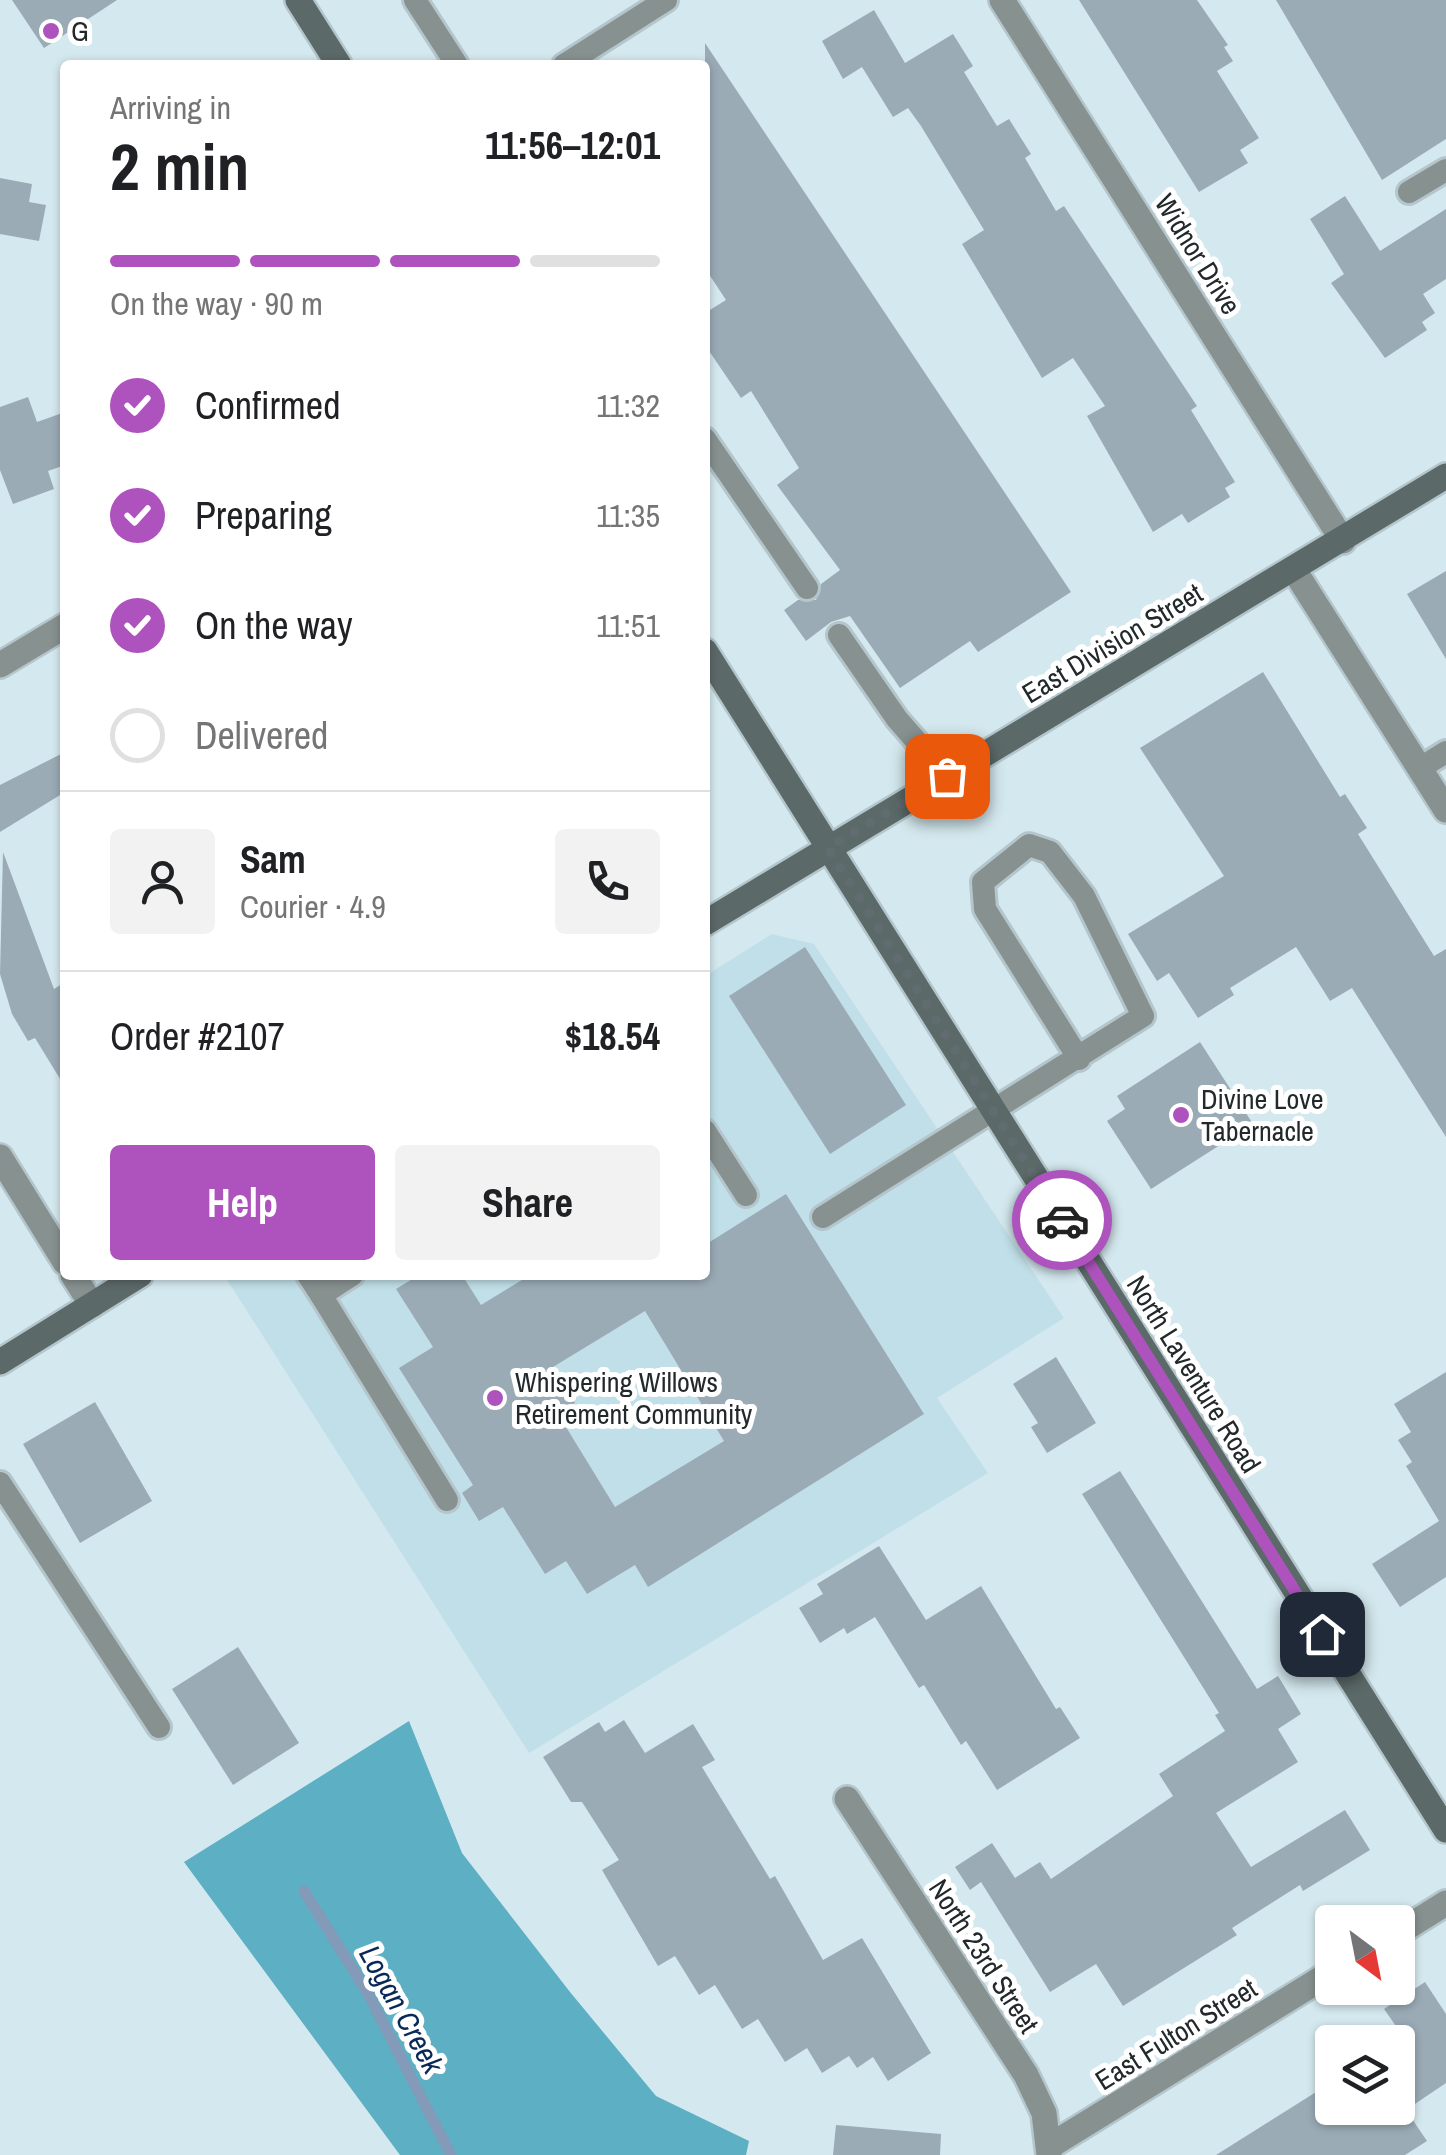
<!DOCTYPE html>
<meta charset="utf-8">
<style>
:root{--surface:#fff;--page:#f2f2f2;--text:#202124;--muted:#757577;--line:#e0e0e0;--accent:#ae53be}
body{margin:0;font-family:"Archivo Narrow",sans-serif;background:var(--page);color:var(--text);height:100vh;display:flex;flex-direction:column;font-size:38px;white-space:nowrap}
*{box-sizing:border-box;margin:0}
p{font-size:32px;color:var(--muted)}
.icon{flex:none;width:55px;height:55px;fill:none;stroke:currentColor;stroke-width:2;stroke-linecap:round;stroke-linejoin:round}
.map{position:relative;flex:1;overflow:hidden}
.details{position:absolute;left:60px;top:60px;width:650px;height:1220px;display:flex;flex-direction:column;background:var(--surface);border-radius:10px;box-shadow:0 2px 8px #0004}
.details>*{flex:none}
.needle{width:65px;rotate:148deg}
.controls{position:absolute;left:1315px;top:1905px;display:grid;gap:20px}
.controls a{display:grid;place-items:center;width:100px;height:100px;border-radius:10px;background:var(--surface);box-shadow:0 2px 8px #0004;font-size:50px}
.pin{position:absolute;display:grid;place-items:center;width:85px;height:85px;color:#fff;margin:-42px;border-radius:20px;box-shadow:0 5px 15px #0006}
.courier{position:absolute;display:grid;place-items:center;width:100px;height:100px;margin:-50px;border:8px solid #ae53be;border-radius:50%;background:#fff;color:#222;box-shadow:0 2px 12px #0007}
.summary em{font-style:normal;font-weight:700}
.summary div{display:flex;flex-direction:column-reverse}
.summary{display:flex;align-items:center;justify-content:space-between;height:170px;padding:0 50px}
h1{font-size:65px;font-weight:700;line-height:75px}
.bar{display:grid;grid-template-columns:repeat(4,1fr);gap:15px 10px;align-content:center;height:120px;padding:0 50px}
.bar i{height:12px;border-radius:8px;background:var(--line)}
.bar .on{background:var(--accent)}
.bar p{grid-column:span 4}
.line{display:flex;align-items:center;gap:25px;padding:0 50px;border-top:2px solid var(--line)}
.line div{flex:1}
.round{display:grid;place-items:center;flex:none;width:105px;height:105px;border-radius:10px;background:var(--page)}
ol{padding:0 50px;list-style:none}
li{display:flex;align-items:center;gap:30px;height:110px}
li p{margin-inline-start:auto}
li .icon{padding:10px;border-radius:50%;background:var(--accent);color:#fff;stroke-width:4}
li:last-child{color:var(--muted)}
li i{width:55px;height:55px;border:5px solid var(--line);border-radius:50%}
.button{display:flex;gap:20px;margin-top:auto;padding:20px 50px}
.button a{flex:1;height:115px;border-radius:10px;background:var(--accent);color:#fff;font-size:40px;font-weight:700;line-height:115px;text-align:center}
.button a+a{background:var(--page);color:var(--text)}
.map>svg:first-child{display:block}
.built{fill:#c1dfe8}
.forest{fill:#5dafc4}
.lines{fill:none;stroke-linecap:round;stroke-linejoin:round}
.stream{stroke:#849ab9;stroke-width:11}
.building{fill:#9babb6;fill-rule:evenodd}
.lane-casing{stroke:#b4c6cc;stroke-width:28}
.street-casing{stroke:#b4c6cc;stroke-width:30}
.secondary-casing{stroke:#b4c6cc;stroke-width:30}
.lane{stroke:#879190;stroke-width:22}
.street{stroke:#879190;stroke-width:25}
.secondary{stroke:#5b6968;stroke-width:25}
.done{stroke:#606c70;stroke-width:10;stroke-dasharray:0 18}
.route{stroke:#ae53be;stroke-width:12}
.poi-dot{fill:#ae53be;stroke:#fff;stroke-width:4}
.labels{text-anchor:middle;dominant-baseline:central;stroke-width:10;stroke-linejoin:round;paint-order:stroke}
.poi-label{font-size:28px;fill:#21292b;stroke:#fff;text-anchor:start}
.street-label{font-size:28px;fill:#21292b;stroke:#fff}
.water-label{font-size:30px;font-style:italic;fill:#082957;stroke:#fff}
</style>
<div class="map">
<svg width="1446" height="2155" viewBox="0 0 1446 2155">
<rect width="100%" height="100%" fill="#d4e9ef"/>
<path class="built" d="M772 934 814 944 1064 1318 937 1398 988 1473 529 1753 224 1275H705V976Z"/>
<path class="forest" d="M409 1721 462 1853 570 1992 656 2096 749 2141 746 2155H400L184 1862Z"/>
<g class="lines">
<path class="stream" d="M304 1891 367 1992 451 2155"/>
</g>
<g class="building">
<path d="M12 0H117L44 48Z"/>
<path d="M1079 0H1197L1228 45 1224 47 1233 61 1217 71 1259 138 1240 150 1248 163 1199 192Z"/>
<path d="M1276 0H1446V139L1382 180Z"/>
<path d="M874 10 905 63 953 34 973 66 964 72 997 126 1009 119 1031 154 1025 158 1056 211 1064 206 1197 406 1191 410 1235 482 1225 488 1230 497 1188 523 1182 514 1153 532 1087 416 1105 406 1073 358 1042 378 962 244 984 230 921 126 908 108 893 117 862 67 843 79 822 41Z"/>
<path d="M705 43 1071 592 978 652 970 641 900 688 850 616 831 622 806 641 784 610 798 600H816L821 584 840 570 777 485 799 468 751 391 741 398 705 345V313L726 300 705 268Z"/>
<path d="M0 178 32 184 29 202 46 205 39 241 0 234Z"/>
<path d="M1345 196 1380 251 1446 209V279L1423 294 1435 313 1422 322 1427 330 1385 358 1331 283 1344 274 1310 219Z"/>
<path d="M28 397 37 422 65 412V465L48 471 54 489 13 504 0 470V407Z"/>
<path d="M1446 571V659L1407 594Z"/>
<path d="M1263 672 1340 797 1345 794 1367 828 1358 834 1434 956 1446 949V1137L1352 988 1330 1001 1296 947 1230 988 1234 995 1198 1018 1169 973 1157 981 1128 934 1224 876 1140 748Z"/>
<path d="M65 752V792L0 832V785Z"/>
<path d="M3 852 54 989 65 982V1087L35 1038 28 1041 12 1014 0 974Z"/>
<path d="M805 947 906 1105 830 1154 729 996Z"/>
<path d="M1200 1042 1253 1124 1151 1189 1107 1121 1125 1109 1117 1096Z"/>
<path d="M786 1194 924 1414 648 1587 635 1565 587 1594 566 1561 545 1574 503 1507 479 1521 462 1493 473 1485 399 1368 433 1347 396 1289 419 1275H462L481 1305 530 1275H705V1245ZM645 1311 724 1441 615 1507 558 1414 575 1403 553 1367Z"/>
<path d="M1056 1357 1096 1423 1047 1453 1031 1427 1038 1423 1013 1384Z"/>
<path d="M1446 1372V1577L1400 1607 1372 1564 1439 1521 1406 1466 1412 1462 1398 1440 1411 1432 1394 1404Z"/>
<path d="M95 1402 152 1501 80 1543 23 1444Z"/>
<path d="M1120 1471 1257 1689 1278 1676 1301 1714 1278 1729 1298 1762 1216 1813 1251 1867 1345 1810 1370 1850 1303 1891 1300 1885 1232 1928 1237 1935 1123 2006 1096 1964 1050 1992 981 1882 970 1890 955 1867 992 1843 1015 1878 1040 1862 1051 1879 1173 1796 1159 1774 1225 1731 1215 1715 1219 1713 1082 1494Z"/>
<path d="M879 1546 926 1620 981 1586 1056 1709 1060 1707 1080 1738 997 1790 966 1741 961 1745 924 1685 919 1688 875 1617 847 1634 844 1628 820 1643 799 1608 823 1594 817 1584Z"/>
<path d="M238 1647 299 1743 233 1785 172 1689Z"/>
<path d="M624 1720 645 1753 693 1724 715 1760 702 1767 770 1879 775 1876 823 1960 862 1938 931 2053 888 2081 873 2057 857 2068 849 2056 822 2073 807 2048 785 2062 758 2019 742 2029 715 1985 699 1995 675 1956 658 1966 602 1870 619 1860 582 1802H571L543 1757 599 1722 605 1732Z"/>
<path d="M1425 1982 1446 2014V2083L1406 2110 1427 2141 1405 2155H1216L1332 2082V2108H1398V2029L1384 2009Z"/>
<path d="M836 2125 941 2134 940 2155H833Z"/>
</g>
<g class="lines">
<g class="lane-casing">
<g id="lane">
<path d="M415 0 457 65"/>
<path d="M564 65 666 0"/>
<path d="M1409 192 1446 170"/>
<path d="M705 439 807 588"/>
<path d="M839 635 897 719 947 776"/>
<path d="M1420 768 1446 752"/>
<path d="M705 1131 746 1195"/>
<path d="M823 1217 1143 1016 1084 896 1050 852 1029 845 983 882 985 909 1079 1059"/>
<path d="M308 1275 321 1295 352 1275"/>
<path d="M321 1295 447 1500"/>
<path d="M0 1483 159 1727"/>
</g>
</g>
<g class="street-casing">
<g id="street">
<path d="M1002 0 1343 541"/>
<path d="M1294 570 1446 810"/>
<path d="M0 665 65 626"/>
<path d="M0 1157 65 1262"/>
<path d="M73 1275 92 1305"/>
<path d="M847 1799 1026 2075 1044 2113 1049 2155"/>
<path d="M1398 1933 1446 1903"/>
<path d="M1050 2146 1332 1972"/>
</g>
</g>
<g class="secondary-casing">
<g id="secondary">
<path d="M298 0 339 65"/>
<path d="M705 651 1446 1830"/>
<path d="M705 923 1446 476"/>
<path d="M0 1362 140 1275"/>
</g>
</g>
<use href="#lane" class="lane"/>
<use href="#street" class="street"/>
<use href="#secondary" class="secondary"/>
</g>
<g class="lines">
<path class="done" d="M947 776 828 848 1062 1220"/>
<path class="route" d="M1062 1220 1322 1634"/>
</g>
<g class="poi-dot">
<circle cx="51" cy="31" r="10"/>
<circle cx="1181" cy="1115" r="10"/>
<circle cx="495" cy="1398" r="10"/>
</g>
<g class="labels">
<g class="poi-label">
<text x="71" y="31">G</text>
<text x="1201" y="1099">Divine Love<tspan x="1201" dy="32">Tabernacle</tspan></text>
<text x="515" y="1382">Whispering Willows<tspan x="515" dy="32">Retirement Community</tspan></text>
</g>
<g class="street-label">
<text transform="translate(1198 254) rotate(58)">Widnor Drive</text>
<text transform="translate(1112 643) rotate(-31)">East Division Street</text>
<text transform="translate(1194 1374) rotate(58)">North Laventure Road</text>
<text transform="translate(984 1956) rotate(57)">North 23rd Street</text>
<text transform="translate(1176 2034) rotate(-32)">East Fulton Street</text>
</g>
<g class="water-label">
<text transform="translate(402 2009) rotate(61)">Logan Creek</text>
</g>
</g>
</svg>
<div class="controls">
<a><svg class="needle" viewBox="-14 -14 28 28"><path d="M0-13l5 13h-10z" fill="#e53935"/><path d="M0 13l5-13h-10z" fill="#757577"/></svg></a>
<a><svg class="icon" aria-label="layers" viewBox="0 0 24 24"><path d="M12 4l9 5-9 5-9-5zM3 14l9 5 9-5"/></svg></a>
</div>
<div class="pin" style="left:947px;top:776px;background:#ea580c"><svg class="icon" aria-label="bag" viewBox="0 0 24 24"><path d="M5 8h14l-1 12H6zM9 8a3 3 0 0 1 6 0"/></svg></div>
<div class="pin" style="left:1322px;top:1634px;background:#1f2937"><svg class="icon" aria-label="home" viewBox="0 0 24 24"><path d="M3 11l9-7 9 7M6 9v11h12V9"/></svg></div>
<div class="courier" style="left:1062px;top:1220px"><svg class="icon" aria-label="car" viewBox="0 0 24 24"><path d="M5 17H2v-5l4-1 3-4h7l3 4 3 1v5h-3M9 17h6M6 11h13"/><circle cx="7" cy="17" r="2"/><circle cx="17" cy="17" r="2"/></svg></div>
<section class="details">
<div class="summary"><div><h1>2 min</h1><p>Arriving in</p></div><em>11:56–12:01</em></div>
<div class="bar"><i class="on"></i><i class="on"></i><i class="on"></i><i></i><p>On the way · 90 m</p></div>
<ol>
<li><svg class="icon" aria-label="check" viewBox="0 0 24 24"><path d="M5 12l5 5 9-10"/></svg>Confirmed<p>11:32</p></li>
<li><svg class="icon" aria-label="check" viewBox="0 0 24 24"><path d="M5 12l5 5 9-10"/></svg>Preparing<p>11:35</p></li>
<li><svg class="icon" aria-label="check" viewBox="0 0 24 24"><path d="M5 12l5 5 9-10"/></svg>On the way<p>11:51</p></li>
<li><i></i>Delivered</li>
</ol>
<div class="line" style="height:180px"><a class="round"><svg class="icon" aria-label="person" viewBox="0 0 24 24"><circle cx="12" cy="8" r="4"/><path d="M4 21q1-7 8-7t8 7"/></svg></a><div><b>Sam</b><p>Courier · 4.9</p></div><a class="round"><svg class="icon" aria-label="phone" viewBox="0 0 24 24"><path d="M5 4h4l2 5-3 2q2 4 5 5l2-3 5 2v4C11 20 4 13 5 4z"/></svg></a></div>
<div class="line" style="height:130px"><div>Order #2107</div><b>$18.54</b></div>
<div class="button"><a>Help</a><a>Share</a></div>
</section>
</div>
